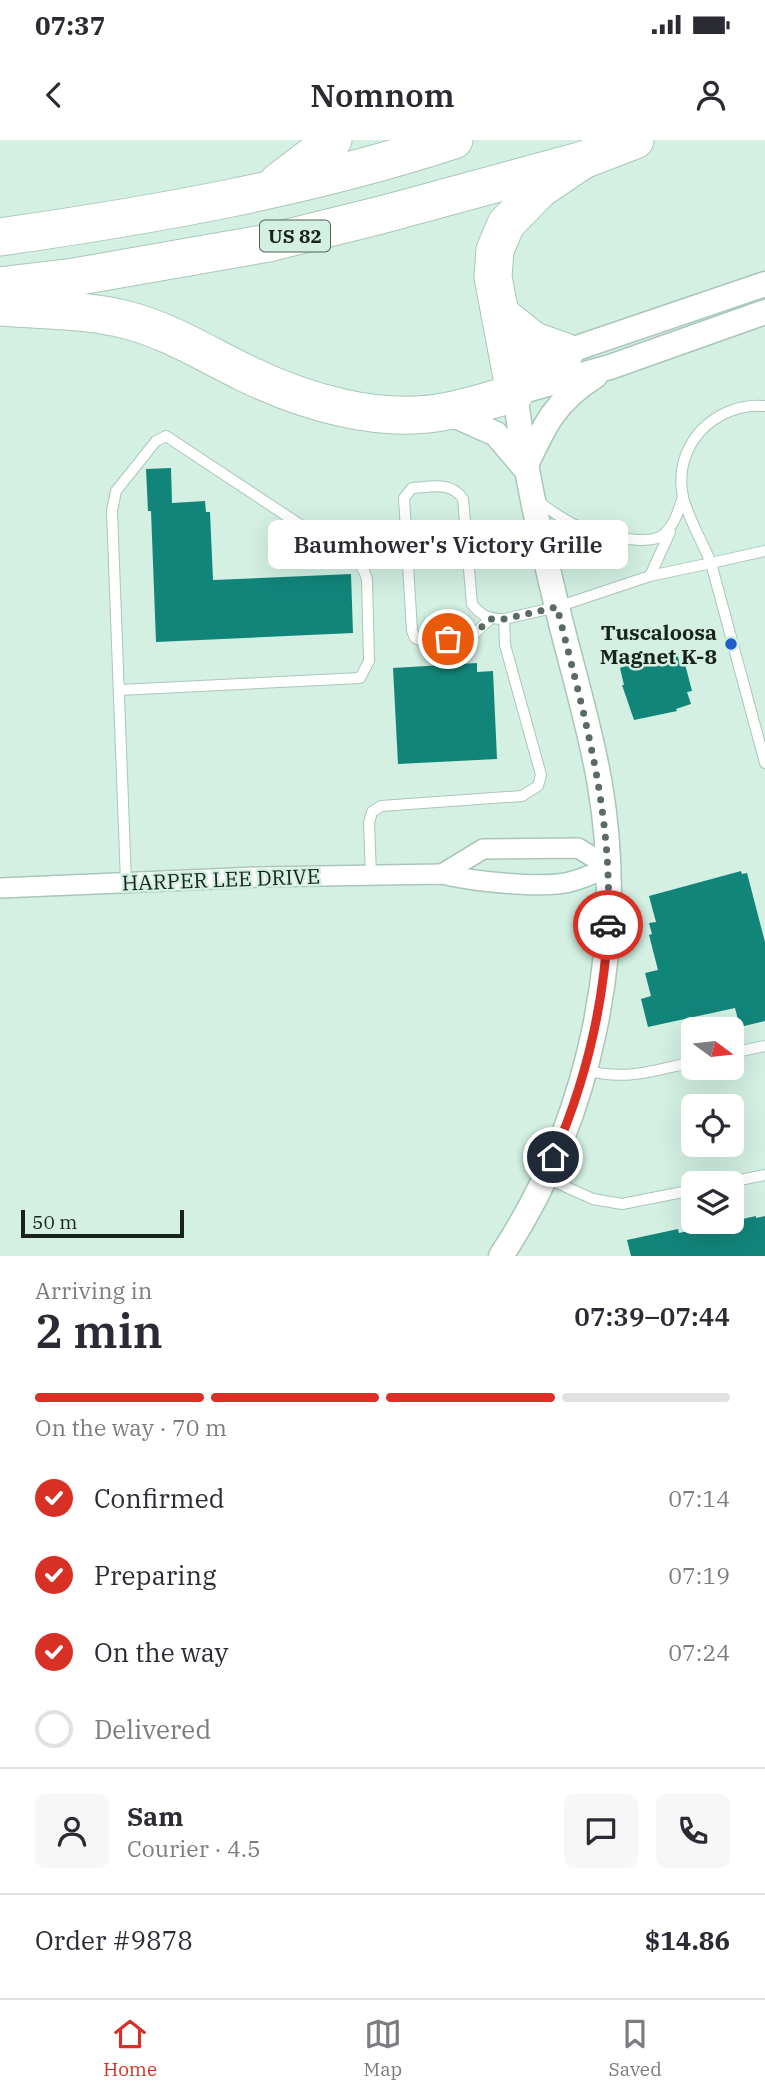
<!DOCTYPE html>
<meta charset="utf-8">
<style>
:root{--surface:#fff;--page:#f7f7f7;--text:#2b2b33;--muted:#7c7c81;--line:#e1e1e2;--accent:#d93025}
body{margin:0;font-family:"IBM Plex Serif",serif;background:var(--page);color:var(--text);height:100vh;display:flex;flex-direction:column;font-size:26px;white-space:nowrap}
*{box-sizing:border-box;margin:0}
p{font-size:23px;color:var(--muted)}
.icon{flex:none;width:38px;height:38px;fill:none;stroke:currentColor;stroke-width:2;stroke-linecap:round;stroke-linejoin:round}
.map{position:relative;height:1116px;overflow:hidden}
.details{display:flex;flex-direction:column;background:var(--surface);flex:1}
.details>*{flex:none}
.needle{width:46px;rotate:105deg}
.tools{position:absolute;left:681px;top:877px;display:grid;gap:14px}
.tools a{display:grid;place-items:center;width:63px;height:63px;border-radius:10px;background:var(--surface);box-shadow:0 7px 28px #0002;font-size:35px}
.scale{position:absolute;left:21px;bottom:18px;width:163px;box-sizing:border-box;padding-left:7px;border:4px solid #18231e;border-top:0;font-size:19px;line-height:24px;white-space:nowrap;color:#18231e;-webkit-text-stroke:5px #d3f0e3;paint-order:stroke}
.pin{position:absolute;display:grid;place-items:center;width:60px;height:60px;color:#fff;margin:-30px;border:4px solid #fff;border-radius:50%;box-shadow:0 2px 7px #0007}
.courier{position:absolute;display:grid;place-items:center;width:70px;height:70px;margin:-35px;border:5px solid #d93025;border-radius:50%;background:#fff;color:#222;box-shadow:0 2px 9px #0007}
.bubble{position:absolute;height:49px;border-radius:10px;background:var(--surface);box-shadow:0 7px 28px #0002;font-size:23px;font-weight:600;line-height:49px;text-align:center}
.headline em{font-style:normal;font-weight:600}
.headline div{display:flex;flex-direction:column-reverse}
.headline{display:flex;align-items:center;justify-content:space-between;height:119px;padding:0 35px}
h1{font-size:46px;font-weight:600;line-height:52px}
.bar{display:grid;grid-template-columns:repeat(4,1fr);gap:10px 7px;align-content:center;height:84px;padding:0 35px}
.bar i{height:9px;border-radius:5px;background:var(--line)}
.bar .current{background:var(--accent)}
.bar p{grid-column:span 4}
.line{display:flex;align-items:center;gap:18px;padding:0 35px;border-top:2px solid var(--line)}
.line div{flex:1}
.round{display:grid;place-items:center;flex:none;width:74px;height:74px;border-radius:10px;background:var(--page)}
ol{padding:0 35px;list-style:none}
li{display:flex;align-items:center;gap:21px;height:77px}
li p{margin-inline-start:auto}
li .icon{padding:7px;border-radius:50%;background:var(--accent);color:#fff;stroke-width:4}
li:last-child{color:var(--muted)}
li i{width:38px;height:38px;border:4px solid var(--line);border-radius:50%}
.status{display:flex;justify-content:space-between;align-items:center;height:49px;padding:0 35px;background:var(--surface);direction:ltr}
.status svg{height:19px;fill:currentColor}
header{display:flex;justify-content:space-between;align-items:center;height:91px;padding:0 35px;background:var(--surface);font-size:32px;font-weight:600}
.menu{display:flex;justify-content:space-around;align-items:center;height:98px;border-top:2px solid var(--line);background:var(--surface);font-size:19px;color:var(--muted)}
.menu a{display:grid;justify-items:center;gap:4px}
.menu .current{color:var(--accent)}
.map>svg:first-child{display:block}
.building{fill:#12857b}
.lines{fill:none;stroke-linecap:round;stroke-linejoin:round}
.service-casing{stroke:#aac6ba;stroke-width:12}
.minor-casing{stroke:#aac6ba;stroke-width:22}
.tertiary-casing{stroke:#aac6ba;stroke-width:27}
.motorway-casing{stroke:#aac6ba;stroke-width:39}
.service{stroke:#fff;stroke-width:10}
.minor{stroke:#fff;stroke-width:19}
.tertiary{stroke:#fff;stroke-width:24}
.motorway{stroke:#fff;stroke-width:37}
.done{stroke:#596b63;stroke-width:7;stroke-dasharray:0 12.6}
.route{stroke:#d93025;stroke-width:9}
.poi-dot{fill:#1c5dc9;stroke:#d3f0e3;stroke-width:2.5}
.labels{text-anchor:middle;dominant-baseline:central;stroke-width:5;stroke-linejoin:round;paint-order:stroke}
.shield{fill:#d3f0e3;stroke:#506059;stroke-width:2}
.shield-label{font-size:19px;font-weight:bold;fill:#18231e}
.poi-label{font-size:21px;font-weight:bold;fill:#18231e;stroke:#d3f0e3;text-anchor:end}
.street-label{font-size:21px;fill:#18231e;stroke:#d3f0e3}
</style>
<div class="status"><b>07:37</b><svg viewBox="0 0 49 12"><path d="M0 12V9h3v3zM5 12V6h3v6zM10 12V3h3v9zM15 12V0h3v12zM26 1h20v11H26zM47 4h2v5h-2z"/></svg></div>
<header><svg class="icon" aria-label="back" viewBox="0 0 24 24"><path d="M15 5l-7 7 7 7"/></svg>Nomnom<svg class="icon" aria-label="person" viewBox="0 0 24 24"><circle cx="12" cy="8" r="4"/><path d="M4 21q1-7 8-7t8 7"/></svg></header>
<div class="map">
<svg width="765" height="1116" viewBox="0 0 765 1116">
<rect width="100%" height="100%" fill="#d3f0e3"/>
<g class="building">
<path d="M171 328 172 363 205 361 206 372H210L213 440 351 434 353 493 156 502 151 371H148L146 329Z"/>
<path d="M677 513 680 525 685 524 692 551 687 552 691 564 676 569 677 571 634 580 622 545H624L620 528 656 515 657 518Z"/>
<path d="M477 523V532L493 531 497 619 398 624 393 528Z"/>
<path d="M741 731 742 734 747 733 765 802V881L740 887 735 868 648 887 641 859 651 856 645 833 658 830 649 795 652 794 649 783 656 782 649 756Z"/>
<path d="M756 1076V1078L765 1076V1116H631L627 1100 678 1089 679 1093Z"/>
</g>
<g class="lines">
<g class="service-casing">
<g id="service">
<path d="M765 266C714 262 672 306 683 357 688 378 703 403 711 423L765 411"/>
<path d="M536 360C548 368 560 378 573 384 591 392 646 408 663 395 675 385 678 371 683 357"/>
<path d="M650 436 670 392"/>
<path d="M490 479 472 496 424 502 415 498 412 491 404 358 412 348C431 347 451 341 463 359L472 464C481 476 489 479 504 479"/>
<path d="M119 550 360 538 369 521 367 439 364 431 358 423 166 296 156 301 116 351 112 371 126 742"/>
<path d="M371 735 369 683 372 672 381 666 522 656 538 646 541 635 505 505 504 479 557 467 650 436 711 423 765 623"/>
<path d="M732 913 765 906"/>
<path d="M584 930C627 941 651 931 693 922"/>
<path d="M546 1038 593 1059 622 1064 693 1050"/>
<path d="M725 1043 765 1035"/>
</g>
</g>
<g class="minor-casing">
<g id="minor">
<path d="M442 734 483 709 578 708 609 727"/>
<path d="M0 748 259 737 442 734C471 741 546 750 573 741 585 738 597 732 609 727"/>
</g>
</g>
<g class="tertiary-casing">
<g id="tertiary">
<path d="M515 253 524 232 565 212 765 144"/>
<path d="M515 253 610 227 765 172"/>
<path d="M447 272 496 294 524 327"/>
<path d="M525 327C544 286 555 261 595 236"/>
<path d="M501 1116C591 980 627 806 600 645 590 586 572 529 558 471 540 398 524 326 515 253"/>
</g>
</g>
<g class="motorway-casing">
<g id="motorway">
<path d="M278 42 333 0"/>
<path d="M0 97C154 75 307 48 454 0"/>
<path d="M0 146 74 137 268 103 381 75 583 20 635 0"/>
<path d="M0 167C42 171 85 169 127 180 167 190 206 214 243 232 304 262 380 285 448 271 471 267 493 259 515 253L493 137 495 110 506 84 540 49 583 20"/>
<path d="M500 174 534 201 565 212"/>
</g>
</g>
<use href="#service" class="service"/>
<use href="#minor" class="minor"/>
<use href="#tertiary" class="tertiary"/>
<use href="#motorway" class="motorway"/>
</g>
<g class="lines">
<path class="done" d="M448 499 472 496 490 479H504L557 467C584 575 613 672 608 785"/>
<path class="route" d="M553 1017C585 944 604 864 608 785"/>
</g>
<circle class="poi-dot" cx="731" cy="504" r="7"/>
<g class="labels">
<rect class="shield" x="260" y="80.5" width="70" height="31" rx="5"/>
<g class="shield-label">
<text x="295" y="96">US 82</text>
</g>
<g class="poi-label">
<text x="717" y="492">Tuscaloosa<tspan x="717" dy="24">Magnet K-8</tspan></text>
</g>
<g class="street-label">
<text transform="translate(221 739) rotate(-2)">HARPER LEE DRIVE</text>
</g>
</g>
</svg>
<div class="tools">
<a><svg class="needle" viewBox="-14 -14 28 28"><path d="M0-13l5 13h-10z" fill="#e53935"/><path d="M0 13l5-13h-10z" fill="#7c7c81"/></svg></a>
<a><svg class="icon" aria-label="locate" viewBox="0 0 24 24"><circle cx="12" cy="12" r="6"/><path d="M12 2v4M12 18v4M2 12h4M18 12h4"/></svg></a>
<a><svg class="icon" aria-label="layers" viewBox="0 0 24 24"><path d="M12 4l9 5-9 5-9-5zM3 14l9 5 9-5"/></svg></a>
</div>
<div class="scale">50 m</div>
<div class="pin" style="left:448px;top:499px;background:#ea580c"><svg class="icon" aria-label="bag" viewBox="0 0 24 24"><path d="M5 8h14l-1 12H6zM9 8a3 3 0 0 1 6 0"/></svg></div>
<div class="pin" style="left:553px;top:1017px;background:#1f2937"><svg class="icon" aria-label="home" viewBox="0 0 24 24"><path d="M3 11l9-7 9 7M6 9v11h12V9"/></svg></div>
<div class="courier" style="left:608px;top:785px"><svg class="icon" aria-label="car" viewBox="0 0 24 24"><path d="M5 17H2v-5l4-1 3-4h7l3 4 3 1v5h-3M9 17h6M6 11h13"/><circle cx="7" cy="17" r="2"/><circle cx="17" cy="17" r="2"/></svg></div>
<div class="bubble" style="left:268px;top:380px;width:360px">Baumhower's Victory Grille</div>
</div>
<section class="details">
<div class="headline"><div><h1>2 min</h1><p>Arriving in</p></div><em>07:39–07:44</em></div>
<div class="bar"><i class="current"></i><i class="current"></i><i class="current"></i><i></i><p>On the way · 70 m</p></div>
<ol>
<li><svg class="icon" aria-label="check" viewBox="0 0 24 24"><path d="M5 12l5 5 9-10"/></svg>Confirmed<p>07:14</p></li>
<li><svg class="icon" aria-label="check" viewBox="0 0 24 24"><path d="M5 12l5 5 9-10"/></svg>Preparing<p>07:19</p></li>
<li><svg class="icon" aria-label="check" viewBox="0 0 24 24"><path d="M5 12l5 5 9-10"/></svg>On the way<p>07:24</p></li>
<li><i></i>Delivered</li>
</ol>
<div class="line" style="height:126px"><a class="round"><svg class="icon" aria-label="person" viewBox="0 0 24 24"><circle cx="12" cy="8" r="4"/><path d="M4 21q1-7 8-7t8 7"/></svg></a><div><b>Sam</b><p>Courier · 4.5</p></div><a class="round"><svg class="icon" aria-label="chat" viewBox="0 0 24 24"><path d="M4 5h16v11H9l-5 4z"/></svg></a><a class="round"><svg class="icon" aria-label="phone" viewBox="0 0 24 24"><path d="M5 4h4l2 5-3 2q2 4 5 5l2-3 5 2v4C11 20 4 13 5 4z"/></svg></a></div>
<div class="line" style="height:91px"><div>Order #9878</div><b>$14.86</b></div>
</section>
<nav class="menu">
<a class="current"><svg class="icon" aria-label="home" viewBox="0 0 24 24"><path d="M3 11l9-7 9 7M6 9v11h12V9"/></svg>Home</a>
<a><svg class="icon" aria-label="map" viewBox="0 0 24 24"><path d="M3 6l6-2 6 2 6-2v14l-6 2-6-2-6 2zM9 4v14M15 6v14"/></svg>Map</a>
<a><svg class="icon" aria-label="saved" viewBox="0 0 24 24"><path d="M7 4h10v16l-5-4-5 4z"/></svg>Saved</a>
</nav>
